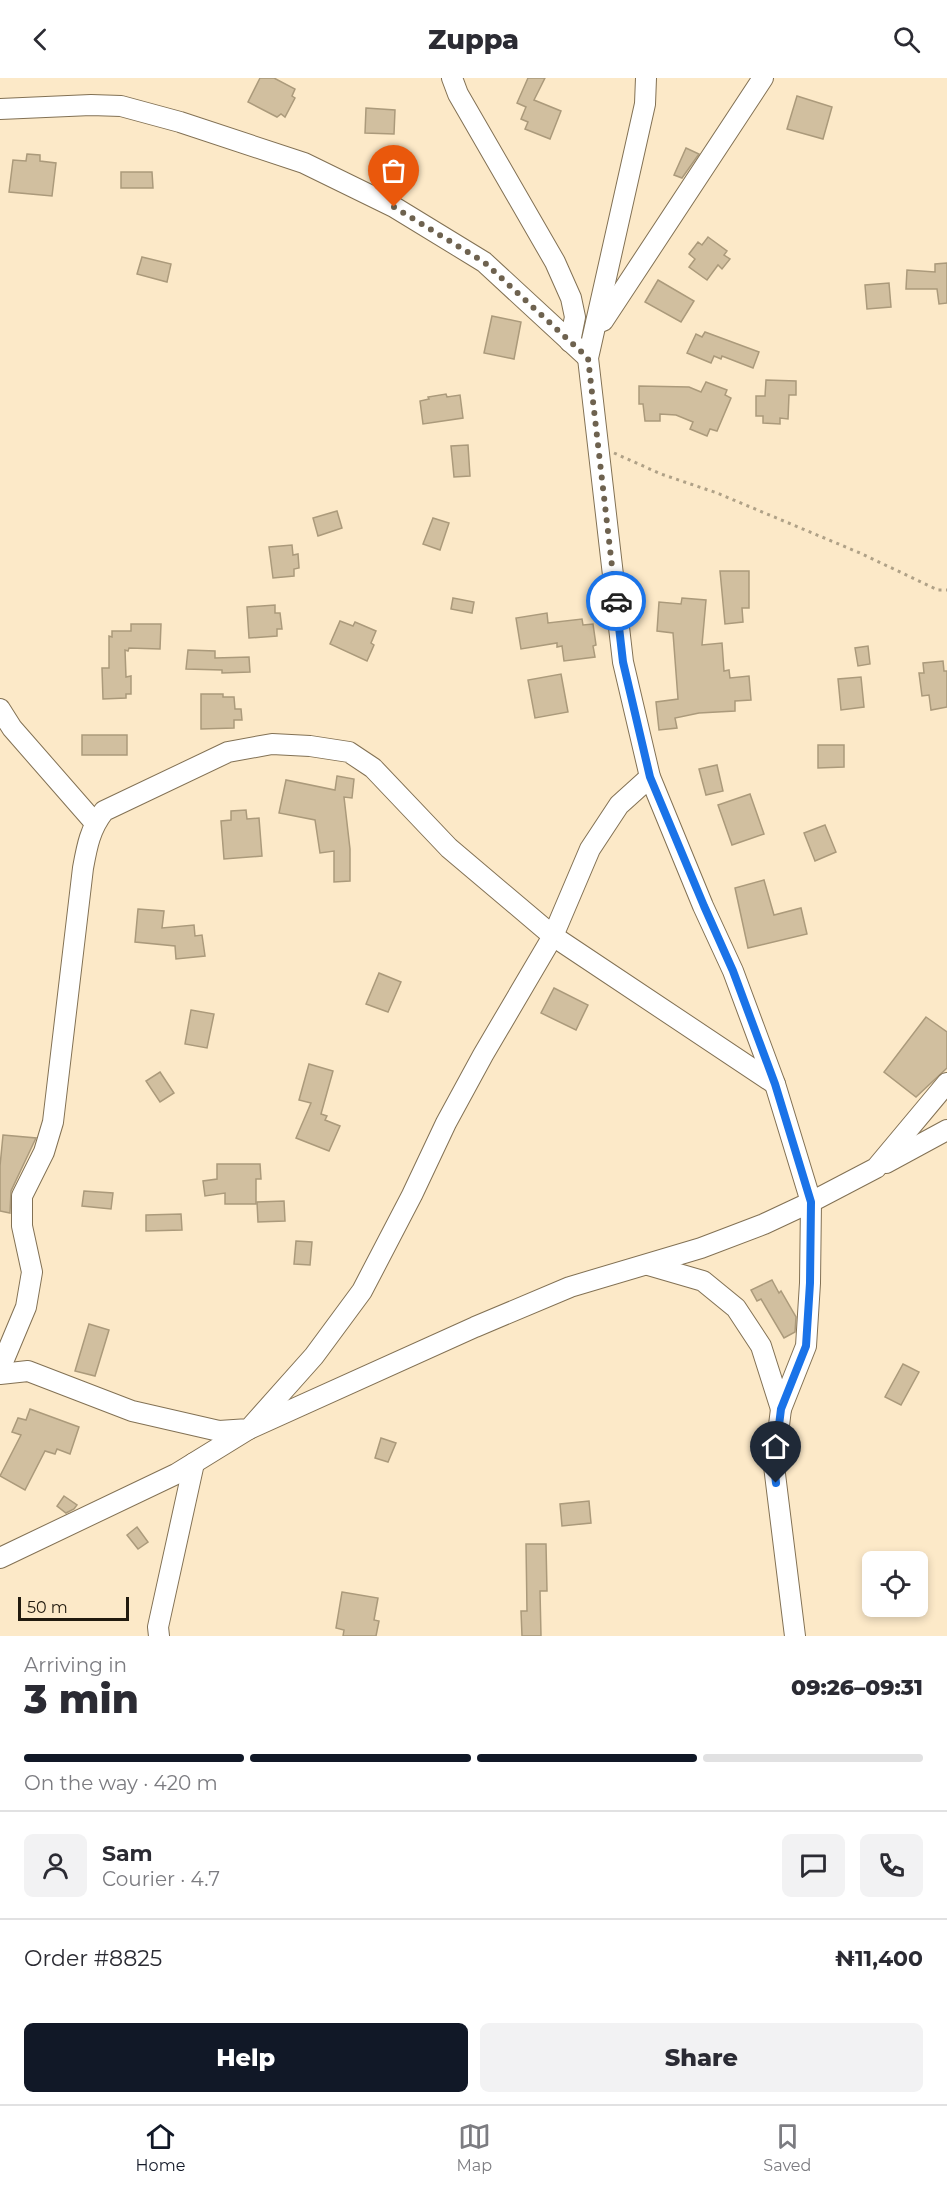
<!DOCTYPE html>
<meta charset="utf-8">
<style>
:root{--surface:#fff;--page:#f2f2f3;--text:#2b2b33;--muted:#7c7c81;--line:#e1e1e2;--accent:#111827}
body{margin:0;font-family:Montserrat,sans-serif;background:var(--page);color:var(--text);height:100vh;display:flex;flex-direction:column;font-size:22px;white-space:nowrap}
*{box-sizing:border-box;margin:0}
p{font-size:20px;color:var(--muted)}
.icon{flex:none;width:33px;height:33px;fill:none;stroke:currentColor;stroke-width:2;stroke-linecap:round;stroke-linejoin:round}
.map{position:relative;height:1558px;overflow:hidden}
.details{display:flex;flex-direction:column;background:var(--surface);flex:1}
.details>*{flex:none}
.buttons{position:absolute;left:862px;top:1473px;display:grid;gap:12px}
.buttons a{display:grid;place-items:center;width:66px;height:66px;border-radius:9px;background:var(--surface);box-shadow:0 3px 9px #0003;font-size:30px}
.scale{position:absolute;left:18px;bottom:15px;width:111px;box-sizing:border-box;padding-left:6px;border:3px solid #211a0e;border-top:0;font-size:16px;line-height:21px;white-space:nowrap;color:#211a0e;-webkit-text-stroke:4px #fce9c8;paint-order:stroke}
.pin{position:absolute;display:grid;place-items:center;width:51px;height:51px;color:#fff;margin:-62px -26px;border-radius:50% 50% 50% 0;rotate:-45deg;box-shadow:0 0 6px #0007}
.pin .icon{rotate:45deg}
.courier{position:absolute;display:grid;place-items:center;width:60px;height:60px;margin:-30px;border:4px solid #1a73e8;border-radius:50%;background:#fff;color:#222;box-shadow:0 2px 8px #0007}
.summary em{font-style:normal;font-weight:800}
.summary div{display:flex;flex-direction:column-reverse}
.summary{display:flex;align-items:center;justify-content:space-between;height:102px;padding:0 24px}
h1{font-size:39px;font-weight:800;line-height:45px}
.bar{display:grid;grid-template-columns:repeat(4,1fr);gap:9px 6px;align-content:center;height:72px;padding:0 24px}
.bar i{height:8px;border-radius:4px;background:var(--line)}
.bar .selected{background:var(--accent)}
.bar p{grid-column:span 4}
.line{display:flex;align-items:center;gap:15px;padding:0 24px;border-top:2px solid var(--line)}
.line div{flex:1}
.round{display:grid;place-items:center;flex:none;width:63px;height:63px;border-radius:9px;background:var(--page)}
.button{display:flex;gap:12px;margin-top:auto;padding:12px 24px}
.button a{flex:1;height:69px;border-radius:9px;background:var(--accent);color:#fff;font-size:24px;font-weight:800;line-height:69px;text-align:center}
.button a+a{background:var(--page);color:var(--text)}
header{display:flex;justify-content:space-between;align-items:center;height:78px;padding:0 24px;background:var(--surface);font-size:27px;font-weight:800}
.tab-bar{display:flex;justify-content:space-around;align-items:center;height:84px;border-top:2px solid var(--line);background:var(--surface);font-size:16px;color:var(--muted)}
.tab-bar a{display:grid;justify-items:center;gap:3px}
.tab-bar .selected{color:var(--accent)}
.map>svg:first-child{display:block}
.building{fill:#d1bf9f;stroke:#ab9a7b;stroke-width:1.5}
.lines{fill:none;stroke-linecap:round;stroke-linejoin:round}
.minor-casing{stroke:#827154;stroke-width:22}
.path{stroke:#afa187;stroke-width:3;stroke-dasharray:3 4.5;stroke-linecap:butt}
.minor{stroke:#fff;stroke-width:20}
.done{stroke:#6e624f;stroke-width:6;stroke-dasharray:0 10.8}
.route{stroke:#1a73e8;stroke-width:8}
</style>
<header><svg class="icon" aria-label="back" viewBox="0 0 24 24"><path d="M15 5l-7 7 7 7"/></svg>Zuppa<svg class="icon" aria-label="search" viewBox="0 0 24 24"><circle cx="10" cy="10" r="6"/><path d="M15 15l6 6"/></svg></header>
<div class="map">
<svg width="947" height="1558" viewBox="0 0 947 1558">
<rect width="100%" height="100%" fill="#fce9c8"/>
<g class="building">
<path d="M260 0H274L295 11 292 18 295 20 285 39 281 36 277 39 248 24Z"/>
<path d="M528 0H545L534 22 561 33 550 61 525 51 528 44 521 41 526 29 517 25Z"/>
<path d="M797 18 832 29 823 61 787 51Z"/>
<path d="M366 30 395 32 394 56 365 55Z"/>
<path d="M686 70 699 76 682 100 674 97Z"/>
<path d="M27 76 40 77V83L56 85 52 118 9 114 13 82 26 83Z"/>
<path d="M121 94H152L153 110H121Z"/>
<path d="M708 159 727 173 724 177 730 181 722 191 718 187 707 202 689 189 695 181 689 176 698 164 702 167Z"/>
<path d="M142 179 171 186 167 204 137 196Z"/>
<path d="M947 185V225L939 226 937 211H906L907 192 935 194V186Z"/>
<path d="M658 202 694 223 681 244 645 224Z"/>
<path d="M889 205 891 229 867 231 865 207Z"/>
<path d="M492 238 521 244 514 281 484 275Z"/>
<path d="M705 254 759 274 753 290 722 278 721 281 714 278 711 285 687 275 696 256 702 259Z"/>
<path d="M766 302 796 303V317H789L788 341 780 340V346L763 345V338H756V318H765Z"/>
<path d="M706 304 727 312 725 317 731 320 717 353 710 351 707 358 690 351 693 344 676 337 660 336V343H645L643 326H639V308L689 309 701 314Z"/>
<path d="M446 316 447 319 460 317 463 340 423 346 420 323 429 321 428 319Z"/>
<path d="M468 367 470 398 454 399 451 368Z"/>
<path d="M337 433 342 450 318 458 313 440Z"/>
<path d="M433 440 449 445 440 472 423 466Z"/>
<path d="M292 467 293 477 298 476 299 490 294 491V498L273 500 269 469Z"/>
<path d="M720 493H749V530H742L743 544 725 546Z"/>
<path d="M453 520 474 524 472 535 451 531Z"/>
<path d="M682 520 706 522 702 567 722 565 724 593 729 592 730 600 749 598 751 622 735 623V633L699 635 675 640 677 650 659 652 656 624 678 621 673 555 657 553 659 524 681 526Z"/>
<path d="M275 527V535H280L282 551H277V558L249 560 247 529Z"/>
<path d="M547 535 548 545 582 541 583 547 593 546 596 567 593 568 595 579 564 583 562 568 557 569V565L521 571 516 540Z"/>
<path d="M340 543 353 548 355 544 376 553 371 565 374 567 367 583 330 566Z"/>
<path d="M131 546H161L160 571 129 570 128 573 125 572 126 599 131 598V616H126V620L103 621 102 590H109V558L112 559V553H131Z"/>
<path d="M868 568 870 586 858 588 855 570Z"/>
<path d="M188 572 215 573V580L249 579 250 594 222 595V592L186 591Z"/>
<path d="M943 583 944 593H947V629L931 632 929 617 922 618 919 595H924L923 585Z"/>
<path d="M561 596 568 634 535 640 528 602Z"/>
<path d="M861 599 864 629 841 632 838 601Z"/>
<path d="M201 616H223V619H234L235 631H241L242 642H234V650L201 651Z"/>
<rect x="82" y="657" width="45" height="20"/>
<path d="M818 667H844V689L818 690Z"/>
<path d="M717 687 723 713 706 717 699 691Z"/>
<path d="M337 698 354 701 352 720 344 719 350 771V803L334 804V773L320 775 315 742 279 735 286 702 335 712Z"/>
<path d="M750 716 764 756 732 767 718 727Z"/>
<path d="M246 732 247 741 259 740 262 778 224 781 221 743 231 742V733Z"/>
<path d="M825 747 836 774 815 783 804 755Z"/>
<path d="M764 802 774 837 801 830 807 856 748 870 735 810Z"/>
<path d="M138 831 164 833 162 850 194 847 195 858 202 857 205 878 176 881 175 868 135 864Z"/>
<path d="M379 895 401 904 388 934 366 926Z"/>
<path d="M554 910 588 927 576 952 541 935Z"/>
<path d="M191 932 214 936 207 970 185 966Z"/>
<path d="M926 939 947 954V990L916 1019 884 994Z"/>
<path d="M309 986 333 993 321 1036 327 1038 325 1042 340 1048 329 1073 296 1060 311 1025 299 1022Z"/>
<path d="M160 994 174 1015 160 1024 146 1003Z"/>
<path d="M3 1057 36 1060 11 1113 10 1135 0 1133V1088Z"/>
<path d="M217 1086H260L261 1101H256V1126H225V1115L205 1118 203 1103 217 1101Z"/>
<path d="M84 1113 113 1115 111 1131 82 1128Z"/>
<path d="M284 1123 285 1143 258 1144 257 1124Z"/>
<path d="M181 1136 182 1152 146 1153V1137Z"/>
<path d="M296 1163 312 1164 310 1187 294 1186Z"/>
<path d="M772 1202 779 1215 781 1213 796 1239 795 1254 784 1260 761 1221 757 1223 751 1212Z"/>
<path d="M89 1246 109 1252 95 1298 75 1293Z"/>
<path d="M903 1286 919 1294 901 1327 885 1319Z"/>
<path d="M30 1331 79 1349 70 1376 57 1371 55 1376 45 1373 25 1412 0 1398 21 1357 12 1354 18 1340 26 1342Z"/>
<path d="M381 1360 396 1365 388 1384 375 1380Z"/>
<path d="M64 1418 77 1427 74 1431 66 1435 57 1428Z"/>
<path d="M589 1423 591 1445 562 1448 560 1426Z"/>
<path d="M137 1449 148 1464 138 1471 127 1457Z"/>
<path d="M526 1466H546L547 1513H540L541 1558H522L521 1533H527Z"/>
<path d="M342 1514 378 1520 374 1542 379 1543 376 1558H343L344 1552 336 1550Z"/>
</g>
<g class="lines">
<g class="minor-casing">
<g id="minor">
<path d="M452 0 458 16 555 184 571 220 575 239 570 264"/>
<path d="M0 31 91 27 121 28 180 44 304 85 394 129 484 184 588 280"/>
<path d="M603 243 763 0"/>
<path d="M0 631 12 650 95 745"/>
<path d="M886 1085 947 1052"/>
<path d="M648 1187 703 1203 736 1230 761 1268 781 1331"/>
<path d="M0 1291 26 1229 32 1194 22 1148V1118L44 1074 53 1044 83 790C87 768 90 751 104 733L228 674 272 666 310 668 349 674 373 690 449 770 553 858 775 1006"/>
<path d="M0 1296 28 1293 132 1333 219 1353 249 1351 314 1278 362 1213 412 1117 446 1045 483 977 553 858 590 771 619 727 650 699"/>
<path d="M0 1480 176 1396 249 1351 475 1249 570 1209 701 1170 764 1146 811 1124 775 1006 733 893 703 828 650 699 623 584 588 280 645 26 646 0"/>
<path d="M159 1558 158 1549 194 1385"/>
<path d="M795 1558 774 1388 781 1331 806 1268 810 1205 811 1124 876 1090 947 1005"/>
</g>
</g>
<path class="path" d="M614 375 661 396 717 415 860 475 938 512H947"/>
<use href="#minor" class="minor"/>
</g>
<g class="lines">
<path class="done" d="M394 129 484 184 588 280 616 523"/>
<path class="route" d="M616 523 623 584 650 699 704 828 733 893 775 1006 811 1124 810 1205 806 1268 781 1331 774 1388 776 1405"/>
</g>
</svg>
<div class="buttons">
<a><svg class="icon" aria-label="locate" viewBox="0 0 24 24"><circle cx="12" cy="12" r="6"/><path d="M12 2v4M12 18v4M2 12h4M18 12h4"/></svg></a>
</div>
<div class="scale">50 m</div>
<div class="pin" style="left:394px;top:129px;background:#ea580c"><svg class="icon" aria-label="bag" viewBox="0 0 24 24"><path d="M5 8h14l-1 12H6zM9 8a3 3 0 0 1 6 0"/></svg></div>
<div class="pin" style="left:776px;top:1405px;background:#1f2937"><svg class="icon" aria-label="home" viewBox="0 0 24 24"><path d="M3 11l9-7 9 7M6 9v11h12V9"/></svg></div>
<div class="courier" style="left:616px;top:523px"><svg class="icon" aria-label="car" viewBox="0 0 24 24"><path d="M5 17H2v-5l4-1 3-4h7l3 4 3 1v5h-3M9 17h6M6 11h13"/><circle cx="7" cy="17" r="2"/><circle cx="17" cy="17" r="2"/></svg></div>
</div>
<section class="details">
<div class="summary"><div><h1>3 min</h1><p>Arriving in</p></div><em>09:26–09:31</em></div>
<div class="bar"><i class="selected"></i><i class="selected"></i><i class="selected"></i><i></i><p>On the way · 420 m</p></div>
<div class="line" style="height:108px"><a class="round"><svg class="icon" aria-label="person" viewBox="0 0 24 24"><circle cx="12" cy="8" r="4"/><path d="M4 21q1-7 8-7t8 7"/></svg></a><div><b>Sam</b><p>Courier · 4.7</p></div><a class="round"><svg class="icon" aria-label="chat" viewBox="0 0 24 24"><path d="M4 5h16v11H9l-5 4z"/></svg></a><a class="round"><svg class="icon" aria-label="phone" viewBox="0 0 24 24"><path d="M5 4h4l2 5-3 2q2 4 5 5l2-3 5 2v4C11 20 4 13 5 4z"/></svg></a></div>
<div class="line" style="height:78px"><div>Order #8825</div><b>₦11,400</b></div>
<div class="button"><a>Help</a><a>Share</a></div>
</section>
<nav class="tab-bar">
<a class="selected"><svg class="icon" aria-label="home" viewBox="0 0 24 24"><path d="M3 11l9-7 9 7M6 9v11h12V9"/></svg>Home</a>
<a><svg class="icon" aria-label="map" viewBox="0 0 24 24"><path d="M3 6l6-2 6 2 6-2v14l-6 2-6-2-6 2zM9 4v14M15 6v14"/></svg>Map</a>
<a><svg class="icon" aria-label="saved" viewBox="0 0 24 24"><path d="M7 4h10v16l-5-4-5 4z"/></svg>Saved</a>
</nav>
